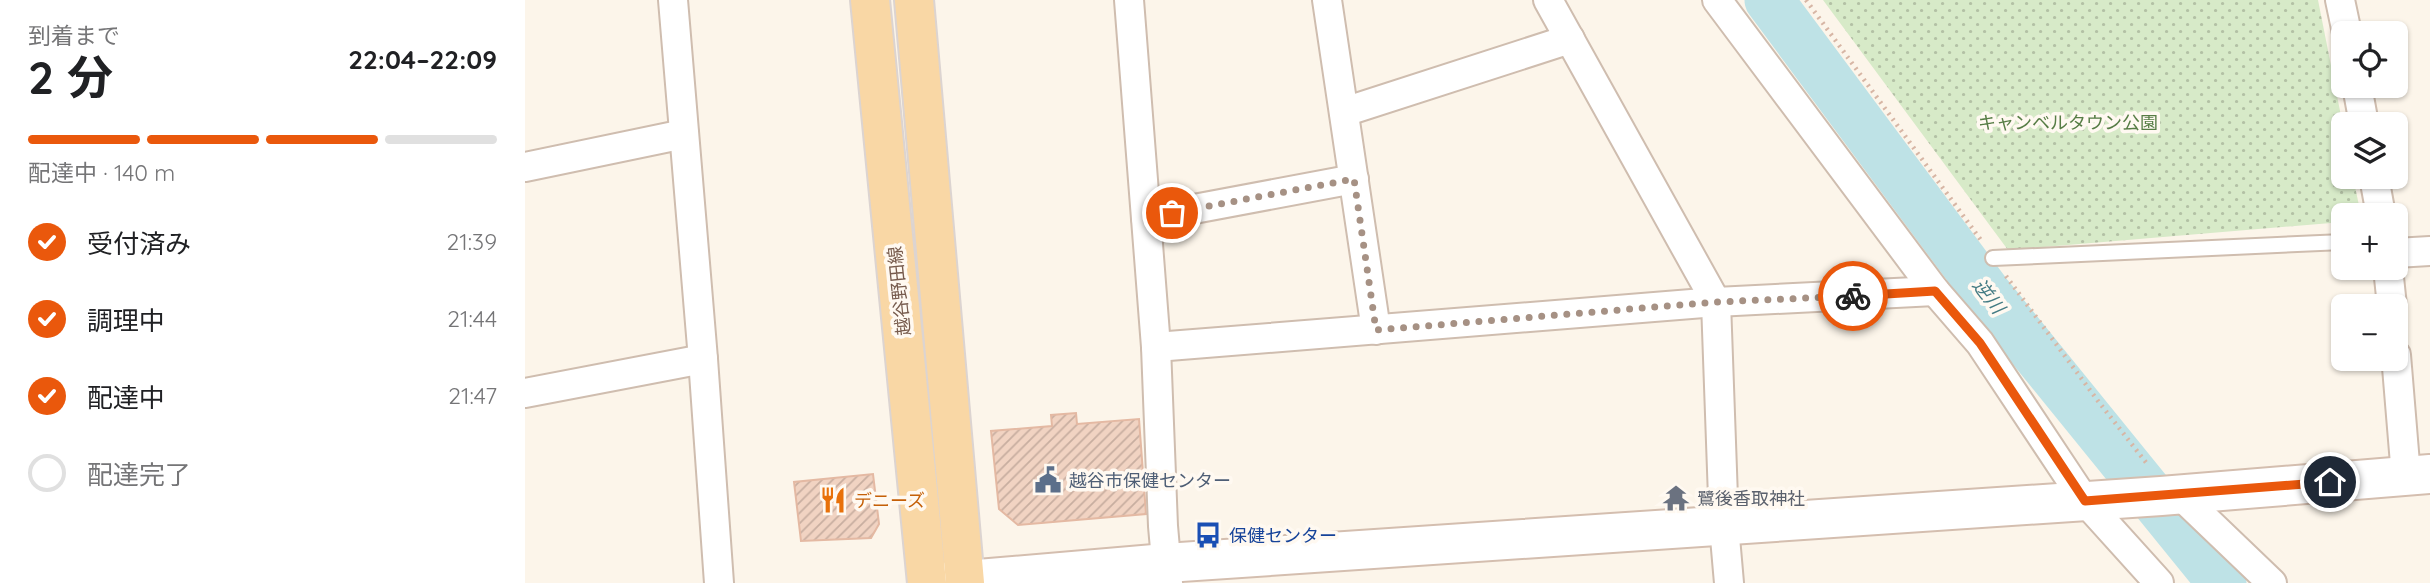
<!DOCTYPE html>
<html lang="ja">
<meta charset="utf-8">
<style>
:root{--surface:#fff;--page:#f2f2f2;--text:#202124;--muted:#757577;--line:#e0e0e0;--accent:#ea580c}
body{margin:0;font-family:Quicksand,"Noto Sans JP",sans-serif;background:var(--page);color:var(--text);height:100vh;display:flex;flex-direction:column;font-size:26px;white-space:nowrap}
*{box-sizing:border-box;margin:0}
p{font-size:23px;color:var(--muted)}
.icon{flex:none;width:38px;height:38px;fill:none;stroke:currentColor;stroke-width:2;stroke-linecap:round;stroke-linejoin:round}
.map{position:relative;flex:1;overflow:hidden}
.panel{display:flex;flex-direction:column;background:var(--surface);width:525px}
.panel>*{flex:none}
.controls{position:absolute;left:1806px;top:21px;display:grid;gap:14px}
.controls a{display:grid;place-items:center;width:77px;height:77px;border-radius:10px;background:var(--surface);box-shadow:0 2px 5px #0004;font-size:35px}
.pin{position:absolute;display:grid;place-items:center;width:60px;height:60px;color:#fff;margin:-30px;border:4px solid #fff;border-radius:50%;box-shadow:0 2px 7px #0007}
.courier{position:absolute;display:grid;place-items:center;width:70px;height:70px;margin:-35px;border:5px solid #ea580c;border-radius:50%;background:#fff;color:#222;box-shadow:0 2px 9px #0007}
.head em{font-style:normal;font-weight:700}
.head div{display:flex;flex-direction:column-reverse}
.head{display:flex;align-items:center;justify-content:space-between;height:119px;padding:0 28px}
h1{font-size:46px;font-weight:700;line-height:52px}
.bar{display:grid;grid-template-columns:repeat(4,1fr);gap:10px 7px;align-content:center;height:84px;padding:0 28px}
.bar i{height:9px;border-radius:5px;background:var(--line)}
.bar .active{background:var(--accent)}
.bar p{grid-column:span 4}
ol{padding:0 28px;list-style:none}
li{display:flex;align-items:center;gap:21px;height:77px}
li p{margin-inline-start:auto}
li .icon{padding:7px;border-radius:50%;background:var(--accent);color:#fff;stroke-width:4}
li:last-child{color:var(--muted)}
li i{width:38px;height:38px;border:4px solid var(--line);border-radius:50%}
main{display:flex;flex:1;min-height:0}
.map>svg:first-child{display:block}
.park{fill:url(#park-dots)}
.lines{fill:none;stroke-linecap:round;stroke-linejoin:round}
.river{stroke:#bee2e6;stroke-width:49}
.building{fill:url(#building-hatch);stroke:#e4b9a3;stroke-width:2}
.lane-casing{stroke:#cfbdaf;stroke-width:18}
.street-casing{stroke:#cfbdaf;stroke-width:32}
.secondary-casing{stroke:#d4beaf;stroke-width:42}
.primary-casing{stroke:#dcd4d1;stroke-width:42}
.path{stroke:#d7b6a5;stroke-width:4.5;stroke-dasharray:2 5;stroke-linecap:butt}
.lane{stroke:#fff;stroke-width:14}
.street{stroke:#fff;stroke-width:28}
.secondary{stroke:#fff;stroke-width:38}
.primary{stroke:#f9d7a5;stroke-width:38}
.done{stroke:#a69184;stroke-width:7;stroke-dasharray:0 12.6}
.route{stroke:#ea580c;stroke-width:9}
.labels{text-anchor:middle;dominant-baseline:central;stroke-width:7;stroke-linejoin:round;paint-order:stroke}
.park-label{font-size:18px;fill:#577d45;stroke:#fff9f1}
.street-label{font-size:18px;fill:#775b4d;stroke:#fff9f1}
.service-label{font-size:18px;fill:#4e5e75;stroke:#fff9f1;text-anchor:start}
.worship-label{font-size:18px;fill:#5b616d;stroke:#fff9f1;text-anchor:start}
.food-label{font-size:18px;fill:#c56008;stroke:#fff9f1;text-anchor:start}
.transit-label{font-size:18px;fill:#164399;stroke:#fff9f1;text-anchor:start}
.water-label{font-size:19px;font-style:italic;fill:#437b83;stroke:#fff9f1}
</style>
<main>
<section class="panel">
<div class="head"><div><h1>2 分</h1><p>到着まで</p></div><em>22:04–22:09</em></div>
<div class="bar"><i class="active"></i><i class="active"></i><i class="active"></i><i></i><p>配達中 · 140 m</p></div>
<ol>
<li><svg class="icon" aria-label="check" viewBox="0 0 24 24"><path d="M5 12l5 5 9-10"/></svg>受付済み<p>21:39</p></li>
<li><svg class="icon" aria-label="check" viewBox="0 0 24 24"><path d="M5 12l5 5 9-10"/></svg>調理中<p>21:44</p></li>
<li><svg class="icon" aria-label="check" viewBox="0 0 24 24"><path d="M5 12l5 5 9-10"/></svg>配達中<p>21:47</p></li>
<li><i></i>配達完了</li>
</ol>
</section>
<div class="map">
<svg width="1905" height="583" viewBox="0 0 1905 583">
<defs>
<pattern id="park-dots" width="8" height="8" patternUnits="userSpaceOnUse" patternTransform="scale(1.75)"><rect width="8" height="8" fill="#d7eac8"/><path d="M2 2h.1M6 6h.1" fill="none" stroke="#b3c1a5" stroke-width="1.8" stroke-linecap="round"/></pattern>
<pattern id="building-hatch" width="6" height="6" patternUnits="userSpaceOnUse" patternTransform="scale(1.75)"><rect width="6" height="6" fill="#f1d3c2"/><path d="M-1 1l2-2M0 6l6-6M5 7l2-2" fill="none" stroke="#c8aea0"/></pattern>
</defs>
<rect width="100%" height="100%" fill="#fcf5ea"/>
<path class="park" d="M1298 0H1793L1818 126V177H1828L1836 215H1818V222L1483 250Z"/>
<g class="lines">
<path class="river" d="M1244 0 1464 296 1697 583"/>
</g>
<g class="building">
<path d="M551 413 552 424 614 419 621 514 493 525 474 509 466 431 527 426 526 415Z"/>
<path d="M348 474 354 524 346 538 276 541 269 482Z"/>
</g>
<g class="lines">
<g class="lane-casing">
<path id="lane" d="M1468 258 1818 242"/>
</g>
<g class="street-casing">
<g id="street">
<path d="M148 0 178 359 194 583"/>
<path d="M604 0 631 347 638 526 643 583"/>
<path d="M802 0 851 330"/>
<path d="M1023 0 1191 302 1199 526 1204 583"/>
<path d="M1192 0 1410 291 1455 343 1560 501 1634 583"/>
<path d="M1815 0 1822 33"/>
<path d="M1832 86 1839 124"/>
<path d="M819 112 1045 39"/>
<path d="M0 167 159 134"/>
<path d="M1849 177 1856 215"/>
<path d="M621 218 829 179"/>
<path d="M1871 253 1905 251"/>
<path d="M1863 268 1867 306"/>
<path d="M631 347 1191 302 1410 291"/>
<path d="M1871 355 1881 476"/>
<path d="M0 393 178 359"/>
<path d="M1654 494 1747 583"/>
</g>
</g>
<g class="secondary-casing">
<path id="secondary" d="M406 583 641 563 1636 496 1905 474"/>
</g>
<g class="primary-casing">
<g id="primary">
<path d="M345 0 402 583"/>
<path d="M389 0 440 583"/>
</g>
</g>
<g class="path">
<path d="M1281 0 1458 243"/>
<path d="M1481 276 1573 401 1623 465"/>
</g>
<use href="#lane" class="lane"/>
<use href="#street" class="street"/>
<use href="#secondary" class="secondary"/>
<use href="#primary" class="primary"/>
</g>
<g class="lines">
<path class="done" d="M647 213 829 179 851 330 1191 302 1328 296"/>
<path class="route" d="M1328 296 1410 291 1455 343 1560 501 1805 482"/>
</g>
<defs>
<g id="civic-bare" transform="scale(2.1)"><path d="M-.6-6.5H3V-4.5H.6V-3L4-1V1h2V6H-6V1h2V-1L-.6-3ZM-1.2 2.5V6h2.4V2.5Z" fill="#5c6f8a" stroke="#fff9f1" stroke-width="2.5" paint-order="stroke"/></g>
<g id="temple-bare" transform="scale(2.1)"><path d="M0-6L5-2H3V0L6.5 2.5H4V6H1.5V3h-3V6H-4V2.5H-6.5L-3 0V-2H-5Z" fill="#6b7280" stroke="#fff9f1" stroke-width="2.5" paint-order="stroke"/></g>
<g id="restaurant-bare" transform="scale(2.1)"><path d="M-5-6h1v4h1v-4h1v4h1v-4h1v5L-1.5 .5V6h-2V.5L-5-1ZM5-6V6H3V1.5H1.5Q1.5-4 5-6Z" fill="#e8710a" stroke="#fff9f1" stroke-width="2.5" paint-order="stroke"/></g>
<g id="bus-bare" transform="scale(2.1)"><path d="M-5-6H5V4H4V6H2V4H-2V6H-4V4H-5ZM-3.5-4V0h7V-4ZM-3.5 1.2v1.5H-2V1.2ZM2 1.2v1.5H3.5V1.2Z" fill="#1a4fb4" stroke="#fff9f1" stroke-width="2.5" paint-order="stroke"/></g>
</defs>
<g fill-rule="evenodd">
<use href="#civic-bare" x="523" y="480"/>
<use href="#temple-bare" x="1151" y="498"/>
<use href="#restaurant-bare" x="308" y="500"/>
<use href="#bus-bare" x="683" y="535"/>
</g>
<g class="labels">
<g class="park-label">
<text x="1543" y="122">キャンベルタウン公園</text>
</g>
<g class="street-label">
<text transform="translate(374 291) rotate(-96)">越谷野田線</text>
</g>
<g class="service-label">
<text x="544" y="480">越谷市保健センター</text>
</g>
<g class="worship-label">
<text x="1172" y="498">鷺後香取神社</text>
</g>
<g class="food-label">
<text x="329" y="500">デニーズ</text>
</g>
<g class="transit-label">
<text x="704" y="535">保健センター</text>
</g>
<g class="water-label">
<text transform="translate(1464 296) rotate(52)">逆川</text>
</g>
</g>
</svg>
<div class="controls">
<a><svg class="icon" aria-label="locate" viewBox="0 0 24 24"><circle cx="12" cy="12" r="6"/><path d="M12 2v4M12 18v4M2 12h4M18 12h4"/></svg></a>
<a><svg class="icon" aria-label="layers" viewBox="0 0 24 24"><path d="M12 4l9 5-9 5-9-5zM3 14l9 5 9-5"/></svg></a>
<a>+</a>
<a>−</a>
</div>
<div class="pin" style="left:647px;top:213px;background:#ea580c"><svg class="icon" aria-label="bag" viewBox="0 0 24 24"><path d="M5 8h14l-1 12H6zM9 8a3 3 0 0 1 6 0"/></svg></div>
<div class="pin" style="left:1805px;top:482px;background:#1f2937"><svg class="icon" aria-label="home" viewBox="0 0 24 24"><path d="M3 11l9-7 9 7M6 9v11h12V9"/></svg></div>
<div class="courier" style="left:1328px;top:296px"><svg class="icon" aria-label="bike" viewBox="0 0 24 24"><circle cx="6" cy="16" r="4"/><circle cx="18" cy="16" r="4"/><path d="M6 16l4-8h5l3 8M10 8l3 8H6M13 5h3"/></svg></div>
</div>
</main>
